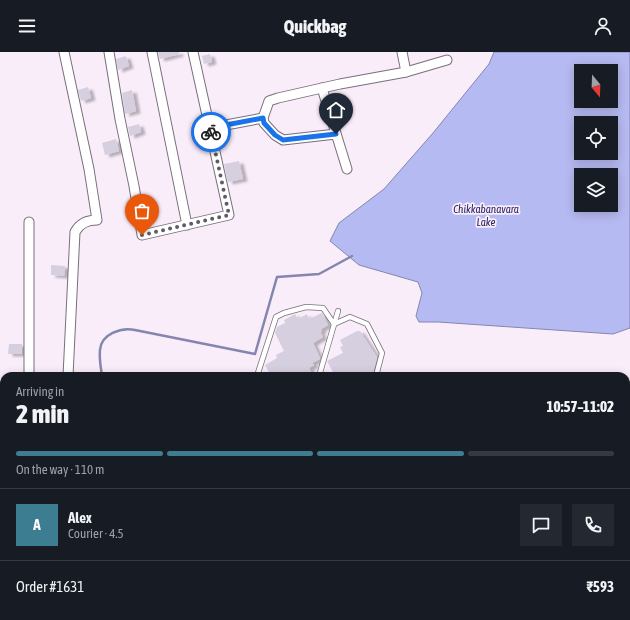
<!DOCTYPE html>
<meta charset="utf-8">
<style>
:root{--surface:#171b24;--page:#242831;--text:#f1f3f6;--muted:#9ea1a6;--line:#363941;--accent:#3d7d91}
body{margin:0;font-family:"Asap Condensed",sans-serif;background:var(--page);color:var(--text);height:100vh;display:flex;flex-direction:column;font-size:15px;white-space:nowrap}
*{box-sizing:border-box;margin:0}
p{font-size:13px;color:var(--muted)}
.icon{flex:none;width:22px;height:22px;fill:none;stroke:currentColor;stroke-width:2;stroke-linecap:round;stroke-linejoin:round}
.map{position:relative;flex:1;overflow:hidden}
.sheet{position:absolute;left:0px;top:320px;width:630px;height:248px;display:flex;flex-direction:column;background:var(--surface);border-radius:12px 12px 0 0;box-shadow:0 2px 10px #0003}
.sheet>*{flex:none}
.needle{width:26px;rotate:161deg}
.tools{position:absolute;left:574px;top:12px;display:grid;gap:8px}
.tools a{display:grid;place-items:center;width:44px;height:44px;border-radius:0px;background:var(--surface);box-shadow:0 2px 10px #0003;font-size:20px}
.pin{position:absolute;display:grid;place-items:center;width:34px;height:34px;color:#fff;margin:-41px -17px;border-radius:50% 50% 50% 0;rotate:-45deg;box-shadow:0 0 4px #0007}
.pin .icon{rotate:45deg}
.courier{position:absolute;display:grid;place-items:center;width:40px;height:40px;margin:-20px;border:3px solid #1a73e8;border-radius:50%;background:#fff;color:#222;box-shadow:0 1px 5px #0007}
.overview em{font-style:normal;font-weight:800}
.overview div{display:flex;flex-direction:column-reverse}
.overview{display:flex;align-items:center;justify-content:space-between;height:68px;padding:0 16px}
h1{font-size:26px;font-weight:800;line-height:30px}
.bar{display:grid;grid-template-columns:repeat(4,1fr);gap:6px 4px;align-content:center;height:48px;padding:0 16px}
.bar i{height:5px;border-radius:3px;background:var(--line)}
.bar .current{background:var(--accent)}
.bar p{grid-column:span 4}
.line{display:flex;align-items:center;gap:10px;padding:0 16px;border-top:1px solid var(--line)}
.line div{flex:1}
.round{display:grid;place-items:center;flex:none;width:42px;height:42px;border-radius:0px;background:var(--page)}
header{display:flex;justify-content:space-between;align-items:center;height:52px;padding:0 16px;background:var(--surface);font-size:18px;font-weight:800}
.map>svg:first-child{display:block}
.water{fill:#b6baf2;stroke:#8486ae;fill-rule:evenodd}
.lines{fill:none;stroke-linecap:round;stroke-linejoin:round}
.stream{stroke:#8486ae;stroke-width:2.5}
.building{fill:#d5cfdf;filter:url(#shadow)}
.service-casing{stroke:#796f7b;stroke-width:6}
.minor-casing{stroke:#796f7b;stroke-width:11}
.secondary-casing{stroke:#796f7b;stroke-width:14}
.service{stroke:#fff;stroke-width:4.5}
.minor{stroke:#fff;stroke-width:9}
.secondary{stroke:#fff;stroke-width:12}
.done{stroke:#625b62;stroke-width:4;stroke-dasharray:0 7.2}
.route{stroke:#1a73e8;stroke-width:5}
.labels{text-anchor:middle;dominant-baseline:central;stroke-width:3.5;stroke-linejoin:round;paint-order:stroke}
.water-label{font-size:11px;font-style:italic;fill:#272161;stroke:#f9edfa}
</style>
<header><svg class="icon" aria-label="menu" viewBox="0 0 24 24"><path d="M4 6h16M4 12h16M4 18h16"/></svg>Quickbag<svg class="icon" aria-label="person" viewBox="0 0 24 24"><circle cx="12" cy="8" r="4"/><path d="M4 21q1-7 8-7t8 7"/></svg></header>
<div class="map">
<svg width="630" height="568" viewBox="0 0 630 568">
<defs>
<filter id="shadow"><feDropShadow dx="4.5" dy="2.5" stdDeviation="1" flood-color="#0004"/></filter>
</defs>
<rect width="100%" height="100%" fill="#f9edfa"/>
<path class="water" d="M494 0H630V276L613 282 438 270H419L416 264 422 241 418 230 359 213 330 189 339 171 384 137 433 81 489 12ZM581 19H611V49H581ZM581 71H611V101H581ZM581 123H611V153H581Z"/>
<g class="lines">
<path class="stream" d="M102 324C101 316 99 307 100 298 101 282 121 275 135 278L255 302 277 225 319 222 352 204"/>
</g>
<g class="building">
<path d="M158 0H179V2L160 7Z"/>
<path d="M210 2 212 10 204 12 202 4Z"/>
<path d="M126 4 129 14 118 18 116 7Z"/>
<path d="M88 35 91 46 81 49 78 38Z"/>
<path d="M132 38 136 59 125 62 122 41Z"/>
<path d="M139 72 141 80 130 84 128 75Z"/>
<path d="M116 87 119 99 105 103 102 91Z"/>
<path d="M239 109 243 127 228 130 224 112Z"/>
<path d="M51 213 65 214 64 224 51 223Z"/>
<path d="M322 261 328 273 321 277 322 279 320 280 323 285 313 291 320 306V307L312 311 314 313 309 316 311 320 303 324H271L265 313 277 306 276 303 284 299 275 281 277 275 285 271 284 268 295 262 298 267 307 262 309 267Z"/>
<path d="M357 279H360L377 305 372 324H335L327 309 343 301 340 295 343 294 340 288Z"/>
<path d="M9 292H22V302H8Z"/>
</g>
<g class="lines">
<g class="service-casing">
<g id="service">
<path d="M257 324 276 265 284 261 306 255 323 256 334 272 350 265 367 272 382 301 376 324"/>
<path d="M319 324 338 259"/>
</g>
</g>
<g class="minor-casing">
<g id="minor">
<path d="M64 0 89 117 97 168C87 168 80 171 75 180L68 324"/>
<path d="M109 0 120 67 134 134 142 183 229 163 193 0"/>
<path d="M152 0 187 173"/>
<path d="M402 0 406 20"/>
<path d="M322 36 347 117"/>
<path d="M210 76 263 66"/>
<path d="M336 82 283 88 275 83 264 71 263 66 269 49 278 46 322 36 340 32 406 20 447 8"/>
<path d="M29 324V170"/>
<path d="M0 356H4"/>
<path d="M626 381 630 380"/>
<path d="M626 425 630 424"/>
<path d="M626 466 630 465"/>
<path d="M0 479 4 478"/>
<path d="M0 548 4 563"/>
<path d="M323 564 324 568"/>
</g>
</g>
<g class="secondary-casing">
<g id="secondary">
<path d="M0 405 4 407"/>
<path d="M65 564 66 568"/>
<path d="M78 564 79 568"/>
<path d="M383 564 406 568"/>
</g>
</g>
<use href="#service" class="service"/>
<use href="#minor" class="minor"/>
<use href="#secondary" class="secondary"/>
</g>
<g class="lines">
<path class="done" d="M142 183 229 163 211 80"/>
<path class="route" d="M211 80 210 76 263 66 264 71 275 83 283 88 336 82"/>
</g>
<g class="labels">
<g class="water-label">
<text x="486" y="157">Chikkabanavara<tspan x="486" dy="13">Lake</tspan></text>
</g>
</g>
</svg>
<div class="tools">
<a><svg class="needle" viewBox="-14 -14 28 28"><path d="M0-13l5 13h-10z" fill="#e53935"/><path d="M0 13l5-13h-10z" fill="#9ea1a6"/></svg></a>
<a><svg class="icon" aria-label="locate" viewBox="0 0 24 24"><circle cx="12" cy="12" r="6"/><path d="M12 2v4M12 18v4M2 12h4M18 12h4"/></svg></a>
<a><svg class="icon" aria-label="layers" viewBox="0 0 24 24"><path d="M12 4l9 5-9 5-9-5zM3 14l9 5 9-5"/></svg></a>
</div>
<div class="pin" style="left:142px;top:183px;background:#ea580c"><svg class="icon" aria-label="bag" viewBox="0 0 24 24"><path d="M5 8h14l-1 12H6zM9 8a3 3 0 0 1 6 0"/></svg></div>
<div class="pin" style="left:336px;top:82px;background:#1f2937"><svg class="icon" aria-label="home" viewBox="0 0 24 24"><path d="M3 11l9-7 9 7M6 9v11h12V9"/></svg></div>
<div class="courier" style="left:211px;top:80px"><svg class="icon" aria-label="bike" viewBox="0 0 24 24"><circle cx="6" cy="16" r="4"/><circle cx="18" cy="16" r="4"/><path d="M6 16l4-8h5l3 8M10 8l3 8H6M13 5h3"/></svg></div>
<section class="sheet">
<div class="overview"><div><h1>2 min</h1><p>Arriving in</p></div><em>10:57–11:02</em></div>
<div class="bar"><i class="current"></i><i class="current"></i><i class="current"></i><i></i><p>On the way · 110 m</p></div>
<div class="line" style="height:72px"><b class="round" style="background:var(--accent);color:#fff">A</b><div><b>Alex</b><p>Courier · 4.5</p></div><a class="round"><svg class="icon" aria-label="chat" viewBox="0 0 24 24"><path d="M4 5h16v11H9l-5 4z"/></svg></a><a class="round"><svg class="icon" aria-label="phone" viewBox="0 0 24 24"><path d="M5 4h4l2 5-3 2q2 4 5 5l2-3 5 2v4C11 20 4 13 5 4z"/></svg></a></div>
<div class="line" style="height:52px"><div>Order #1631</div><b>₹593</b></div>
</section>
</div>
